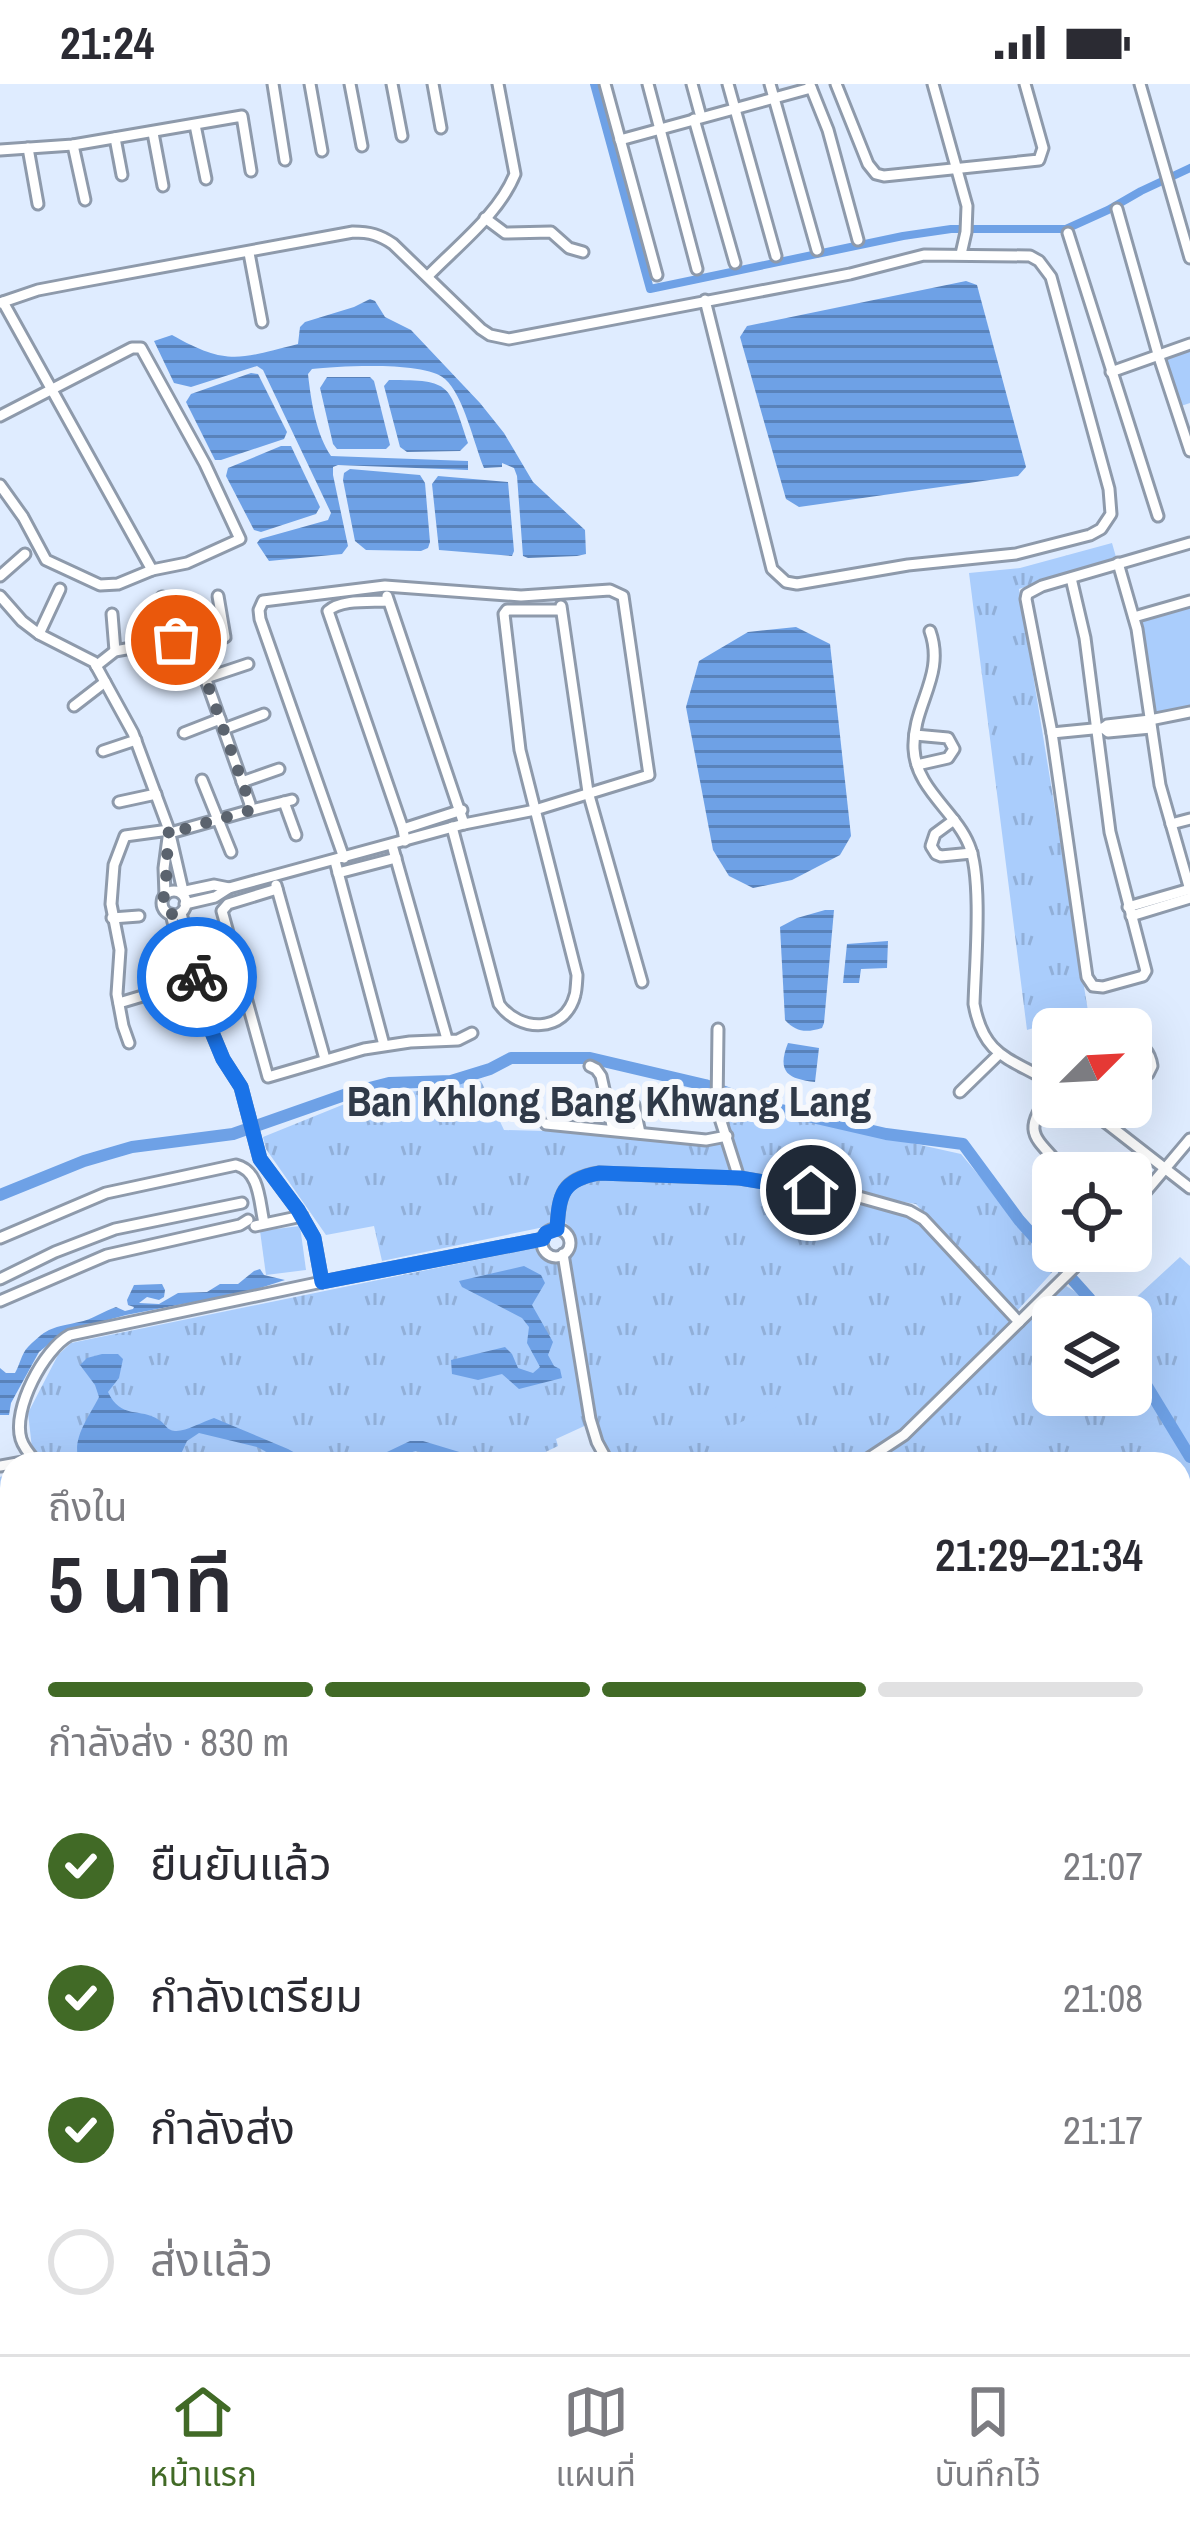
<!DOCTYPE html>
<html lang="th">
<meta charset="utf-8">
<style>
:root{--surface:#fff;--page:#f2f2f3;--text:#2b2b33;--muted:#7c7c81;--line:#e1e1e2;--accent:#416a26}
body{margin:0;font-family:"Archivo Narrow","Noto Sans Thai",sans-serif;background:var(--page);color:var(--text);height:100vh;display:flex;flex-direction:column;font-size:45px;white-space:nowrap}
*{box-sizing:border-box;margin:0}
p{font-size:39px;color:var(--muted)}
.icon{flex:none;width:66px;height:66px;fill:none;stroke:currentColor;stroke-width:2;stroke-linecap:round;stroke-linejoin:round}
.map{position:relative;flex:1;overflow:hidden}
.panel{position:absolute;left:0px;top:1368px;width:1191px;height:903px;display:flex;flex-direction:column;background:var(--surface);border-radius:36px 36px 0 0;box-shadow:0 12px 48px #0002}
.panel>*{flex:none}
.needle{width:78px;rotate:66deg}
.controls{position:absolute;left:1032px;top:924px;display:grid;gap:24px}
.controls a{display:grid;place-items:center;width:120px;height:120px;border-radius:18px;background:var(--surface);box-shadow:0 12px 48px #0002;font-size:60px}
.pin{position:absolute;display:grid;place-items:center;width:102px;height:102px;color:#fff;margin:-51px;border:6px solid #fff;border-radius:50%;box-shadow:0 3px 12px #0007}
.courier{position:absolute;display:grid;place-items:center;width:120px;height:120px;margin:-60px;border:9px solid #1a73e8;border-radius:50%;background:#fff;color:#222;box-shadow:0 3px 15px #0007}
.overview em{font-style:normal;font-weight:600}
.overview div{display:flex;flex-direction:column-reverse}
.overview{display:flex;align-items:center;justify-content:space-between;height:204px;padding:0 48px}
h1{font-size:78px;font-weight:600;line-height:90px}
.bar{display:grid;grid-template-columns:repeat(4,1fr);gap:18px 12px;align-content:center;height:144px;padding:0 48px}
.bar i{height:15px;border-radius:9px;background:var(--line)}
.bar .active{background:var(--accent)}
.bar p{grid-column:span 4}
ol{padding:0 48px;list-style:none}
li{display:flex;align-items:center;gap:36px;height:132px}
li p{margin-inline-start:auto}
li .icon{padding:12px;border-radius:50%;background:var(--accent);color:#fff;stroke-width:4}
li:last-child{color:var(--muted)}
li i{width:66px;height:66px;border:6px solid var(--line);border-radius:50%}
.status{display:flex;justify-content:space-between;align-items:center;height:84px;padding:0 60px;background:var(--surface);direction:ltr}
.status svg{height:33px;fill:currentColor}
.tabs{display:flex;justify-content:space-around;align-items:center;height:168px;border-top:3px solid var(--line);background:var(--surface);font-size:33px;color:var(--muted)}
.tabs a{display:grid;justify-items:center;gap:6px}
.tabs .active{color:var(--accent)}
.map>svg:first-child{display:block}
.grass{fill:url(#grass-tufts);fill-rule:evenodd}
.green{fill:#aacdfc}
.water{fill:url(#water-rules)}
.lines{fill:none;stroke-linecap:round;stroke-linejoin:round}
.canal{stroke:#6ea1e6;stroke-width:8}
.river{stroke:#6ea1e6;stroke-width:12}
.minor-casing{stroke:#8e9aab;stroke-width:15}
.minor{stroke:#fff;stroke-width:9}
.done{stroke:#5b636e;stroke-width:12;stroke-dasharray:0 21.6}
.route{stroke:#1a73e8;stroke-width:15}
.labels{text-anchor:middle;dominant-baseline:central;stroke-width:12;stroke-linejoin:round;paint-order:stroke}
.quarter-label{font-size:42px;font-weight:bold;fill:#303a49;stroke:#f6f8fc}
</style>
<div class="status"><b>21:24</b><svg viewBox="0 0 49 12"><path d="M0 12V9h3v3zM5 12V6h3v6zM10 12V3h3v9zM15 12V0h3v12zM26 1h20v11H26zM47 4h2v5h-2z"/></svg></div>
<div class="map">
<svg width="1190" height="2270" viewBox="0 0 1190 2270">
<defs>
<pattern id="grass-tufts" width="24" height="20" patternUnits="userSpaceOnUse" patternTransform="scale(3)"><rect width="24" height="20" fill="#aacdfc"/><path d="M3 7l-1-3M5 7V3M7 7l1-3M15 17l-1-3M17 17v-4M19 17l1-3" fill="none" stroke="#91afd8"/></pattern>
<pattern id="water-rules" width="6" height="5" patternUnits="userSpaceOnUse" patternTransform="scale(3)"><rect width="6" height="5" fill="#6ea1e6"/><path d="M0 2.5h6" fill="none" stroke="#5982ba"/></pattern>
</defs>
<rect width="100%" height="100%" fill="#dfecff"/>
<g class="grass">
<path d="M1112 459 1116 473 1019 505 1088 927 1027 946 969 489 1020 484Z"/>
<path d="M481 997 504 1046 727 1052 740 1096 859 1113 918 1132 1019 1237 1060 1198 1115 1233 1180 1173 1190 1182V2005L1179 2003V1380H608L591 1339 556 1355 558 1362 529 1376V1380H53L32 1364 28 1329 58 1271 71 1259 539 1163 547 1175H557L566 1180 574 1168 569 1142 557 1131 549 1142 382 1177 374 1142 326 1151 266 1065 263 1053 352 1017ZM1053 1233H1131V1311H1053Z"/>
<path d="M723 1017 961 1070 1056 1184 1017 1227 916 1120 742 1090Z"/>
<path d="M12 1389V1486L0 1490V1393Z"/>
</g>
<g class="green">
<path d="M1190 267V319L1175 324 1161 276Z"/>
<path d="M1190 524V626L1153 632 1141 538Z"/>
<path d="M300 1142 306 1186 266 1191 260 1147Z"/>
<path d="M781 1321 803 1369 778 1380H734L720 1347Z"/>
</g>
<g class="water">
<path d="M966 197 977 201 1026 383 1018 392 799 423 786 415 740 253 747 242Z"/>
<path d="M370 215 375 217 385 233 411 246 480 319 504 349 533 398 585 446 586 470 577 472 528 474 523 472 517 392 514 384 502 379V383L484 384C474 360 464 312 445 295 426 277 340 282 312 285L308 290C311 317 316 350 331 372L468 377V386L338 381 333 383V391L348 462 342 470 269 477 257 459 260 455 328 436 331 429 263 286 257 282 191 303 174 299 154 257 172 251C227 282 239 275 298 260L300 243 305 238 354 223Z"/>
<path d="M251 289 258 290 287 348 284 355 221 376H215L186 318 191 310Z"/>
<path d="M327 293H370L374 297 390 361 386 365H337L333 360 320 304Z"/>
<path d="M389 296C453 296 448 300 468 359L460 367 407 368 400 363 384 302Z"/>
<path d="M281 362H291L320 423 316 430 261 448 254 446 226 392 228 384Z"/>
<path d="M350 385 420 391 425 399 430 458 428 464 421 467 366 466 355 457 343 396 344 389Z"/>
<path d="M438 392 508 398 514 467 512 472 439 466 432 400Z"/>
<path d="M796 543 830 560 851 752 840 771 792 796 753 804 729 792 713 766 686 623 699 577 748 548Z"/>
<path d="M825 826H834L824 939 822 944C806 949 796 948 785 936L780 843 797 834Z"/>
<path d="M888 857 887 884 861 885 859 899H843L847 860Z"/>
<path d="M788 959 819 964 815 998C789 995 776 989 788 959Z"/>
<path d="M524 1182 541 1191 545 1199 532 1221 553 1258 548 1271 554 1282 560 1285 562 1294 519 1305 502 1290 478 1296 452 1290 451 1276 505 1263 512 1270 518 1284 533 1289 540 1283 527 1259 529 1243 522 1234 462 1203 459 1197Z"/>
<path d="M260 1185 264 1191 285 1196 251 1207 126 1231 64 1248 39 1268 11 1319 9 1331H0V1284L6 1289H15C20 1281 21 1270 28 1263 49 1242 53 1244 79 1238 91 1236 104 1227 116 1223L125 1227 133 1225 134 1223 128 1221 127 1216 134 1201 162 1200 165 1206 164 1213 159 1216 147 1213 139 1219 159 1220 178 1209 207 1208 220 1200H238L254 1187Z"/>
<path d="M102 1270H118L123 1275 119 1294 108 1308C121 1336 140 1323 159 1336 167 1341 166 1346 175 1347 185 1348 204 1337 214 1334L288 1365 315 1380H290L257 1363 199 1349 187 1357 181 1370 188 1380H163L144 1376 138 1380H80C70 1356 88 1335 99 1313L95 1301 80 1281 87 1274Z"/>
<path d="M410 1357H423L499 1380H476L416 1367 368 1380H331L344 1376 366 1378Z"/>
<path d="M12 2053V2136L0 2139V2055Z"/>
<path d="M1179 2203 1190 2212V2270H1030V2259H1179Z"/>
<path d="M0 2206H12V2259H62L60 2270H0Z"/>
<path d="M434 2259H571L573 2270H433Z"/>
<path d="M587 2259H678L680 2270H590Z"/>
<path d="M753 2259H899V2270H752Z"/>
</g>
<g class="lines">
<g class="canal">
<path d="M594 0 650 205 903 152 951 145H1066L1108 126 1141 107 1190 84"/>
<path d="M0 1530 12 1543"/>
<path d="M1179 2176 1190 2183"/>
</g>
<g class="river">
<path d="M0 1111 84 1077 132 1063 233 1050 350 1009 389 999 451 997 490 985 511 974H590L705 1001 764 1022 886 1050 963 1060 1019 1136 1089 1214 1102 1233"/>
<path d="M1131 1276 1190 1373"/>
</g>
<g class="minor-casing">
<g id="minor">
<path d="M273 0 285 76"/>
<path d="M310 0 322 67"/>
<path d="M350 0 362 62"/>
<path d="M392 0 402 52"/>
<path d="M433 0 441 44"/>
<path d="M605 0 657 191"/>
<path d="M648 0 697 185"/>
<path d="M692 0 701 33"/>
<path d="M728 0 776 172"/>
<path d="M770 0 817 166"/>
<path d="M836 0 868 80 876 90 884 92 1039 76 1043 64 1025 0"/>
<path d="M933 0 967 122 966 148 961 170"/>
<path d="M1140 0 1190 174"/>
<path d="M810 1 828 46 858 156"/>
<path d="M694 35 735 179"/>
<path d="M195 41 206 95"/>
<path d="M153 49 163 102"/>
<path d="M115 54 122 91"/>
<path d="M620 56 811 4"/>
<path d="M73 61 85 116"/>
<path d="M28 64 38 120"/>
<path d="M0 66 73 61 242 32 251 87"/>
<path d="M1117 125 1158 270 1190 367"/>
<path d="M485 134 505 149 551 148 569 164 583 168"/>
<path d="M1068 149 1158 432"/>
<path d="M249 169 262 238"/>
<path d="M428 192C457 162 499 130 515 90L498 0"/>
<path d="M3 218 152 486"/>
<path d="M0 219 38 206 80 198 353 148C370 148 380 151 393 160L481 245 490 251 509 255 850 190 924 171 1030 172 1039 177 1051 193 1109 405 1111 430 1101 445 1090 451 1016 470 908 481 797 500 786 498 772 485 705 216"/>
<path d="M1111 288 1190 260"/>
<path d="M0 332 132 264H141L205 380 240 455 187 479 152 486 118 500 100 501 46 476 23 433 0 401"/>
<path d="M1118 479 1137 545 1160 701 1190 806"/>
<path d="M0 492 25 470"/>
<path d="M1071 494 1085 554 1110 748 1146 887 1143 892 1103 903 1093 902 1087 893 1052 649 1026 515 1027 510 1042 502 1190 459"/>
<path d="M0 512 22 537 39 550 94 578 133 649 169 746 183 807"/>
<path d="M387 512 464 740"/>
<path d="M162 513 171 557"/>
<path d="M388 517C369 518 341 515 328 527L403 745 405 757"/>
<path d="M561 522 588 708 642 898"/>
<path d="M112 530 115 567"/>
<path d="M1134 533 1190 517"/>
<path d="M930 547C946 592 912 621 914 665 916 705 955 727 969 761 983 794 975 882 974 920 984 975 1012 974 1053 1000"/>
<path d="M39 550 60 505"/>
<path d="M195 565 225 553 218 512"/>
<path d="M96 582 115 567 176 556 194 562 250 720 248 727 170 749"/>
<path d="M206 594 248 580"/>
<path d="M74 622 105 598"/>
<path d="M1103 644 1108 648 1151 644"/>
<path d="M224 645 264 630"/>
<path d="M184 649 220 635"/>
<path d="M1052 649 1103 644 1107 641 1150 636 1190 628"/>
<path d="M915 651 948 654 954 665 948 674 917 681"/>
<path d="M103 667 136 656"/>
<path d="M202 696 231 768"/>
<path d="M242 698 279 685"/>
<path d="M119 718 156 710"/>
<path d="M284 718 296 751"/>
<path d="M248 727 292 716"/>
<path d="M954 736 935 750 931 762 936 770 941 772 972 769"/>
<path d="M1171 740 1190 735"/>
<path d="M452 743 499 920C519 948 565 950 575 911 576 910 577 892 577 891L520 666 504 530 507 526H561"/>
<path d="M403 745 462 726"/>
<path d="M392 761 447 955"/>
<path d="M335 777 384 961"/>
<path d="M338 789 396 774"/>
<path d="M276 801 325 975"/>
<path d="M277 805 228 820 222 827 268 993 364 965 410 958 458 956 472 949"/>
<circle cx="174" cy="819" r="12"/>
<path d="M181 808 214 801 229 804"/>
<path d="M185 820 215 813 229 804 464 740 535 726 649 691 623 512 610 506 521 512 385 502 263 517 259 526 260 535 344 774"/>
<path d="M1128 823 1190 805"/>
<path d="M181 829 203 915 201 922"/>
<path d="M171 830 193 918 201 922 223 975 241 1003 260 1075 298 1126 314 1154 322 1198"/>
<path d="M1131 832 1190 814"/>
<path d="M112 834 139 832"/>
<path d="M119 919 156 908"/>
<path d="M718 945 717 1025 739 1094"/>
<path d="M129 959 123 942 117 910 120 866 111 820 114 781 125 752 169 746 164 784 165 811"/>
<path d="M1131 959C1144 961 1150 969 1152 982L1148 990 1140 993 1131 982"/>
<path d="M590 982 596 985 601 992 613 1046"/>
<path d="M1053 1006C1020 1051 1033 1050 1067 1089"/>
<path d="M960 1008 998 971"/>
<path d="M634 1021 640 1049"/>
<path d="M1086 1023 1190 1104"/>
<path d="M546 1040 706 1056 727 1052"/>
<path d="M1131 1125 1190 1055"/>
<path d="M255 1142 302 1132"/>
<path d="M557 1145C559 1110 562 1095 599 1089L739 1094 859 1113 909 1127 923 1135 1019 1238 904 1351 860 1380"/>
<circle cx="556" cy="1159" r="14"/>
<path d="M0 1154 106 1109 236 1081C260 1087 259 1117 264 1139"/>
<path d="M563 1170 590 1335 597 1358 609 1380"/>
<path d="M0 1195 55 1168 115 1145 242 1119"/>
<path d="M0 1217 107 1171 240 1141 248 1136"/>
<path d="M1019 1238 1091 1167"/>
<path d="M38 1380C32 1373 24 1365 21 1355 12 1325 44 1265 70 1251L322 1198 543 1155"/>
<path d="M0 1382 34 1376"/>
<path d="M0 1498 12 1494"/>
<path d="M1179 2052 1190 2055"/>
<path d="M0 2153 12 2151"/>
<path d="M1179 2183 1190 2191"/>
</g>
</g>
<use href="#minor" class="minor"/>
</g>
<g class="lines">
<path class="done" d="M176 556 187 557 195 565 250 720 248 727 170 749 169 746C166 768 168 801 162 820L171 830 181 829 197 893"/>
<path class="route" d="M197 893 203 915 201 922 223 975 241 1003 260 1075 298 1126 314 1154 322 1198 543 1155 546 1149 557 1145C559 1110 562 1096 599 1089L740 1094 811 1106"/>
</g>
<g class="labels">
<g class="quarter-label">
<text x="609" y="1017">Ban Khlong Bang Khwang Lang</text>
</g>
</g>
</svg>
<div class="controls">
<a><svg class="needle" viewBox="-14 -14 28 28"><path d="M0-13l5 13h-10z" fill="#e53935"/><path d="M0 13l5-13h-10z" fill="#7c7c81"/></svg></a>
<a><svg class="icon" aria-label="locate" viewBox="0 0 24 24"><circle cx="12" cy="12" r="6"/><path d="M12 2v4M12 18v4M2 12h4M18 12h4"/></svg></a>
<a><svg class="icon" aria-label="layers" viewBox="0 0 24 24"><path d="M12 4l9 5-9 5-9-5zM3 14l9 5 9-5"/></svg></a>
</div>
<div class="pin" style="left:176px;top:556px;background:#ea580c"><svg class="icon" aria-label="bag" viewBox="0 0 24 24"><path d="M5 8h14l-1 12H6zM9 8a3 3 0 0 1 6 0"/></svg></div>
<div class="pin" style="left:811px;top:1106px;background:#1f2937"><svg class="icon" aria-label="home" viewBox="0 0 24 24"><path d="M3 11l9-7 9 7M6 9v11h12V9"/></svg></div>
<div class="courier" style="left:197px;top:893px"><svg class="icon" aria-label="bike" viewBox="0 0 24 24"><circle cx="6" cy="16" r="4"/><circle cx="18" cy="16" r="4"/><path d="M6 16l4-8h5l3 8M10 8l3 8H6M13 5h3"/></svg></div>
<section class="panel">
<div class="overview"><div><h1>5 นาที</h1><p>ถึงใน</p></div><em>21:29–21:34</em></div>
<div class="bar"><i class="active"></i><i class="active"></i><i class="active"></i><i></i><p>กำลังส่ง · 830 m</p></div>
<ol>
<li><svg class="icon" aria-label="check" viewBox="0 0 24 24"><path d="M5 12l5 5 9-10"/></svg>ยืนยันแล้ว<p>21:07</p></li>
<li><svg class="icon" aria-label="check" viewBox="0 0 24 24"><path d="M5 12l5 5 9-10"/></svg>กำลังเตรียม<p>21:08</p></li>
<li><svg class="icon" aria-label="check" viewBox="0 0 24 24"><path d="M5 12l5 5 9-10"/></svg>กำลังส่ง<p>21:17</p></li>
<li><i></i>ส่งแล้ว</li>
</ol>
</section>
</div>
<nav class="tabs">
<a class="active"><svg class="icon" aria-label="home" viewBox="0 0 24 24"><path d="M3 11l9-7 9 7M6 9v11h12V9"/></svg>หน้าแรก</a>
<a><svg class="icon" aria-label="map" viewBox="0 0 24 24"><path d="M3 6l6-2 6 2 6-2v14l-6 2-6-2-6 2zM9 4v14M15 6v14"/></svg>แผนที่</a>
<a><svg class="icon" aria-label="saved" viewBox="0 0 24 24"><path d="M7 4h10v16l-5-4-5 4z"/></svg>บันทึกไว้</a>
</nav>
